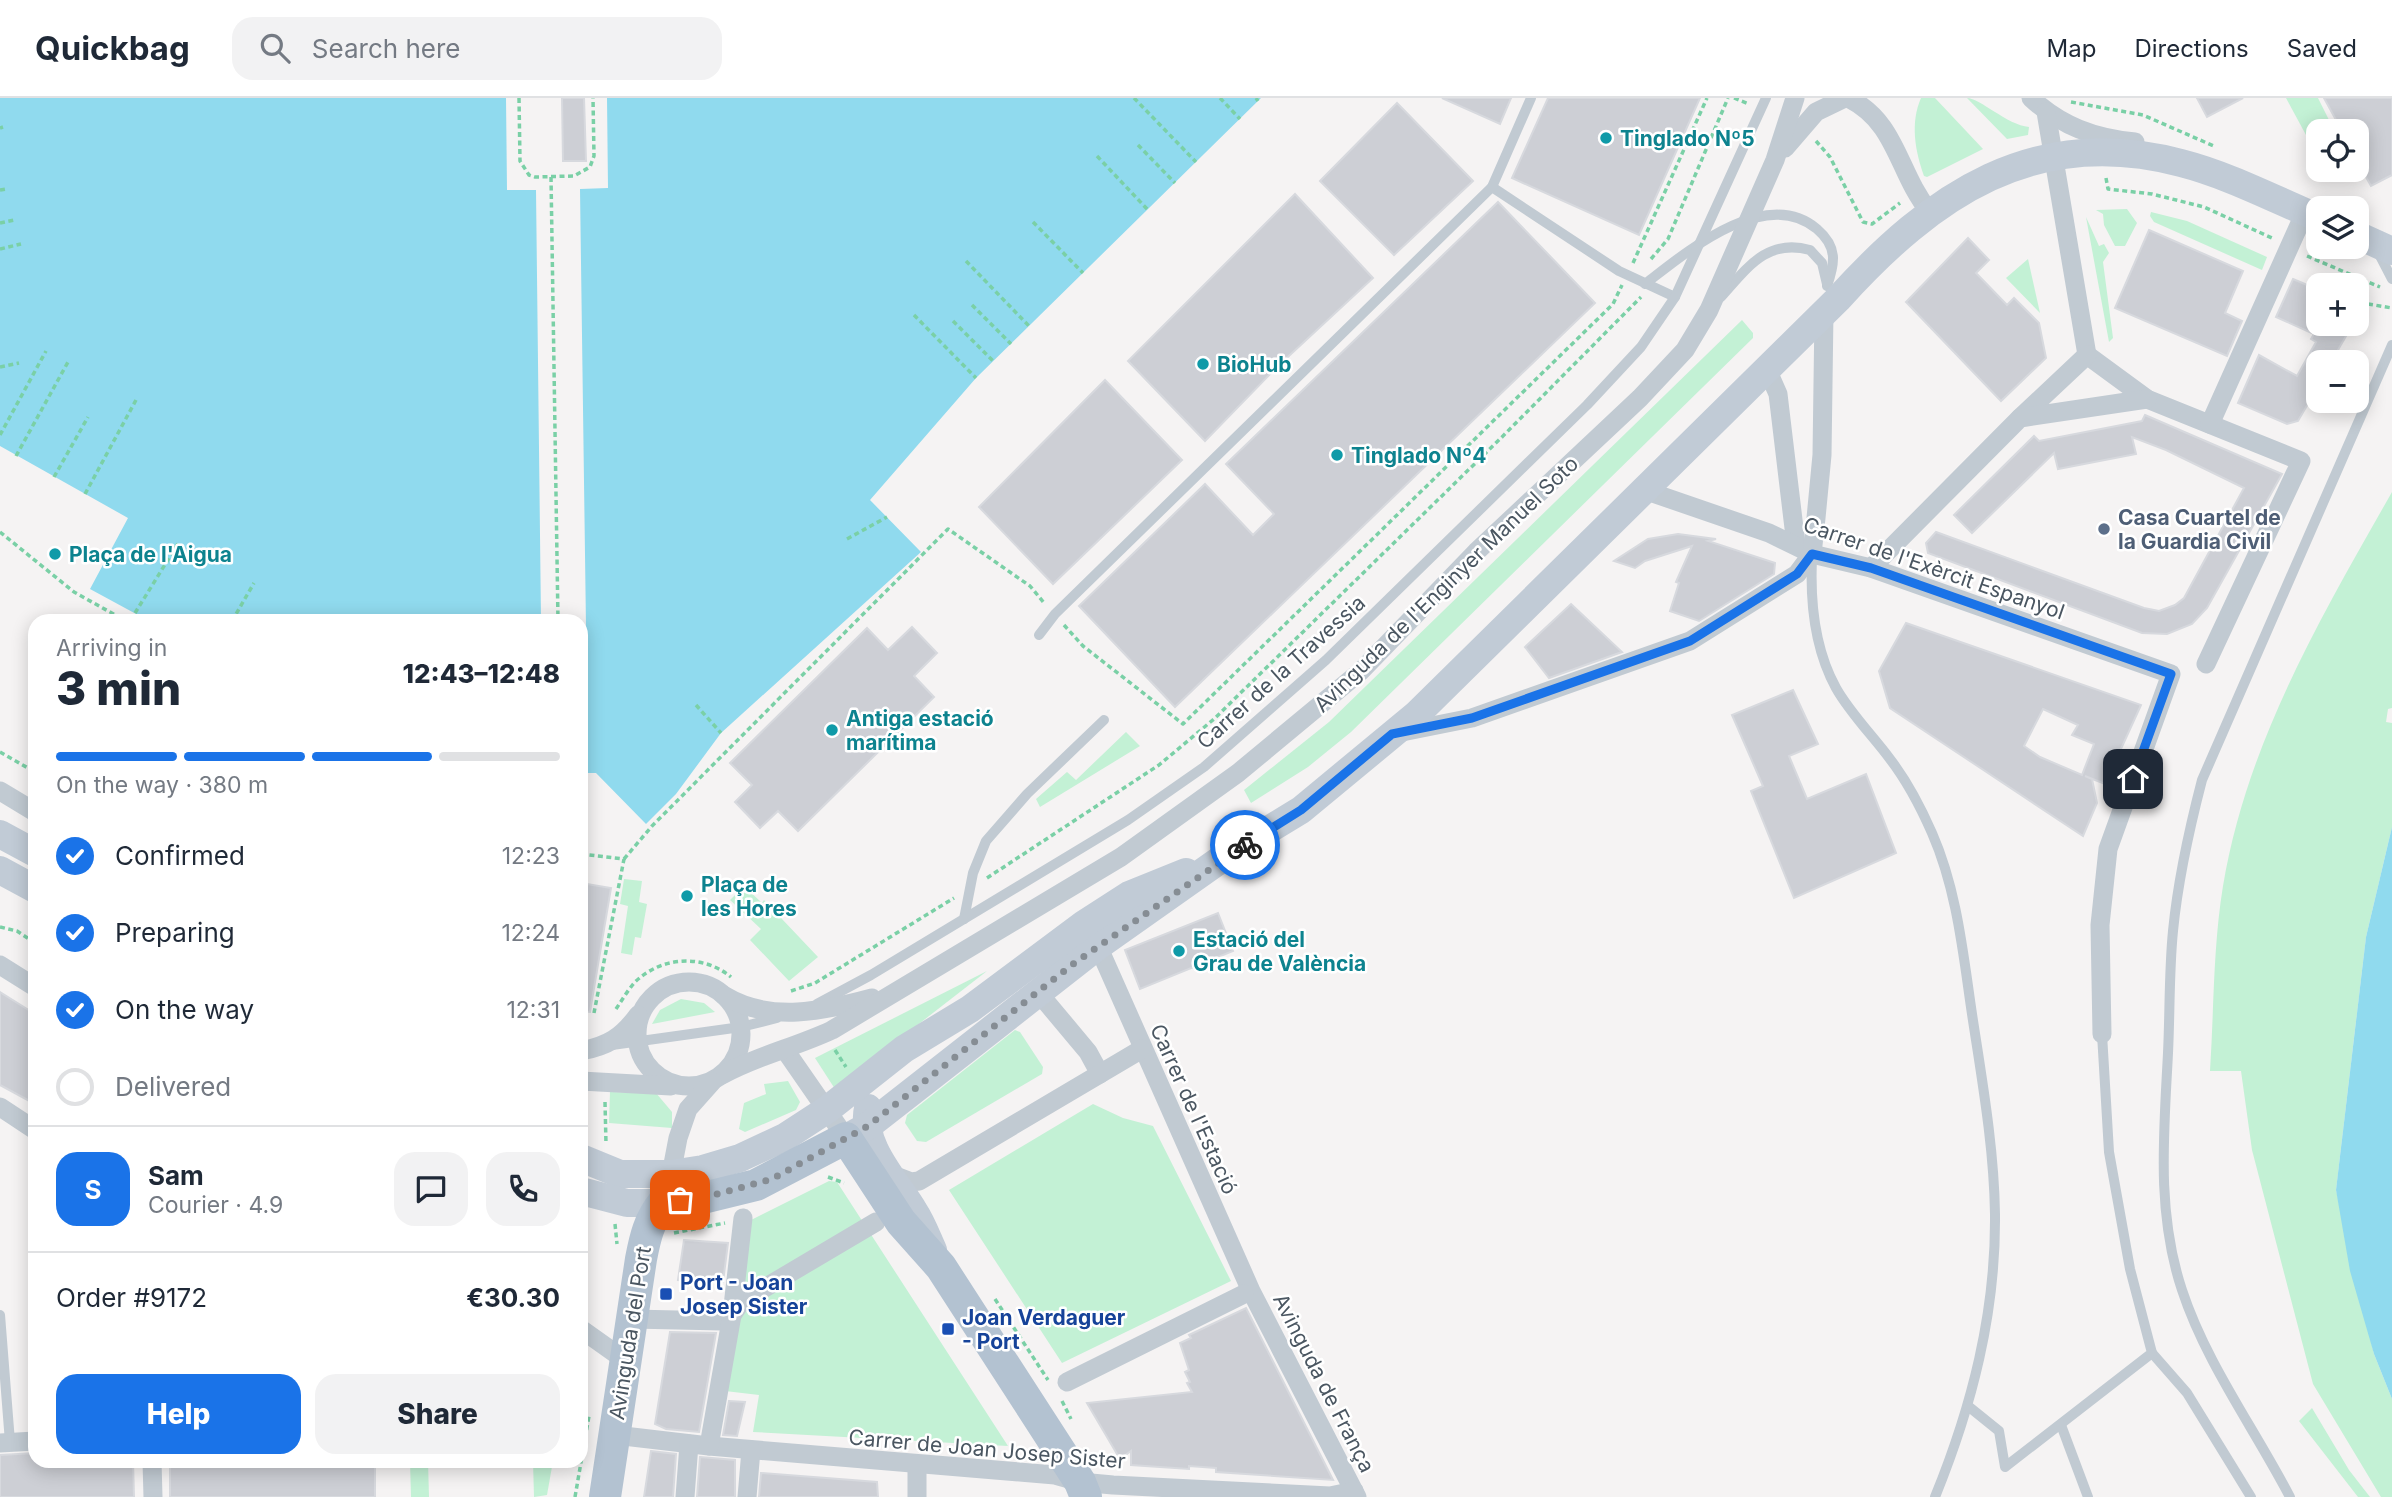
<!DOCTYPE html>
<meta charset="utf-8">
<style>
:root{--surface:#fff;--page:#f2f2f3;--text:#1f2937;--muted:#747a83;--line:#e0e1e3;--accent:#1a73e8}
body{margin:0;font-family:Inter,sans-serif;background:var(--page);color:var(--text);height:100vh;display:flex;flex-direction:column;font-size:26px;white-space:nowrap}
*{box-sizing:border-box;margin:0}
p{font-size:23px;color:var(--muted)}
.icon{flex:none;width:38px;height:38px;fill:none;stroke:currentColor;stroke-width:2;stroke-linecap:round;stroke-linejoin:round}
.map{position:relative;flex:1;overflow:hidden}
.drawer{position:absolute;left:28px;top:516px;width:560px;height:854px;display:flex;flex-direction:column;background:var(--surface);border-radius:21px;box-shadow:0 4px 18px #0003}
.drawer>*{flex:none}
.fabs{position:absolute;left:2306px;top:21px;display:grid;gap:14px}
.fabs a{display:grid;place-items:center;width:63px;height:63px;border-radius:14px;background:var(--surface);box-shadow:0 4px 18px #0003;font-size:35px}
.pin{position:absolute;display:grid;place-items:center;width:60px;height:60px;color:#fff;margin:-30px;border-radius:14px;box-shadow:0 4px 10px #0006}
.courier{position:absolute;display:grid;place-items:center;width:70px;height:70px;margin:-35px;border:5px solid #1a73e8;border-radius:50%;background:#fff;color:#222;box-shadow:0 2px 9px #0007}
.headline em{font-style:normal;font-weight:800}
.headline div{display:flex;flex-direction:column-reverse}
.headline{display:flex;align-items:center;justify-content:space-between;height:119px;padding:0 28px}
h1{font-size:46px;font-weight:800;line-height:52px}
.bar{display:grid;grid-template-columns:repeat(4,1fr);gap:10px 7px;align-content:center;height:84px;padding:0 28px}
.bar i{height:9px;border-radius:5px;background:var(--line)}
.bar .on{background:var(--accent)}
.bar p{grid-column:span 4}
.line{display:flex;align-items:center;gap:18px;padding:0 28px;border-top:2px solid var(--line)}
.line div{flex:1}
.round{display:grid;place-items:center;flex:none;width:74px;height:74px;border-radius:21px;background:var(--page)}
ol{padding:0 28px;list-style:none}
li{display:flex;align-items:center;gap:21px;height:77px}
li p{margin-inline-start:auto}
li .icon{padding:7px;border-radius:50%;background:var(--accent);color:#fff;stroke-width:4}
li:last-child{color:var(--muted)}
li i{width:38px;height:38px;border:4px solid var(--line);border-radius:50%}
.cta{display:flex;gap:14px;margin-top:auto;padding:14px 28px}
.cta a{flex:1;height:80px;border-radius:21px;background:var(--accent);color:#fff;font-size:28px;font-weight:800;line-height:80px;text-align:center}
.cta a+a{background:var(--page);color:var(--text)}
header{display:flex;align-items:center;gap:42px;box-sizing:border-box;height:98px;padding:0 35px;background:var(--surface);border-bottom:2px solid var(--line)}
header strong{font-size:33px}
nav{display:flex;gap:38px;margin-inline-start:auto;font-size:24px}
.search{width:490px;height:63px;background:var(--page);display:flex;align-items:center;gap:18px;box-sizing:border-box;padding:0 24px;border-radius:21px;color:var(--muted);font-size:26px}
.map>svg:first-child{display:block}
.green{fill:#c3f1d5}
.water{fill:#90daee}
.building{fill:#cdcfd5;stroke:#d7d9de;stroke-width:2;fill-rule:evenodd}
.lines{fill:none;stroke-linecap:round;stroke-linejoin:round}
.path{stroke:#7ad0a6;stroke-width:3.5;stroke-dasharray:5 3.5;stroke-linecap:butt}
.lane{stroke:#c1cad2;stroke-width:10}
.street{stroke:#c1cad2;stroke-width:19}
.secondary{stroke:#c1cbd6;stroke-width:28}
.primary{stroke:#b3c2d1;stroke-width:32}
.done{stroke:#868d94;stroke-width:7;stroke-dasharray:0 12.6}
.route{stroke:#1a73e8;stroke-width:9}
.culture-dot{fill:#0f9aa8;stroke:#fff;stroke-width:2.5}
.service-dot{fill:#5c6f8a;stroke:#fff;stroke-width:2.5}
.transit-dot{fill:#1a4fb4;stroke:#fff;stroke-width:2.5}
.labels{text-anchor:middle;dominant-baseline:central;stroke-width:5;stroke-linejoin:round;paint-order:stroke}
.culture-label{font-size:21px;font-weight:bold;fill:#0d838f;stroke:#fff;text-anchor:start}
.service-label{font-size:21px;font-weight:bold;fill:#4e5e75;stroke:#fff;text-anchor:start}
.street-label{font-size:21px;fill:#4a5661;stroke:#fff}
.transit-label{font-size:21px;font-weight:bold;fill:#164399;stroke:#fff;text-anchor:start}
</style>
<header>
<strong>Quickbag</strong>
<div class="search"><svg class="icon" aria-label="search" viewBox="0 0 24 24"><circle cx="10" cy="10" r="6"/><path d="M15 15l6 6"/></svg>Search here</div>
<nav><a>Map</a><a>Directions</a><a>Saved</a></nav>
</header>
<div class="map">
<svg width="2392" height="1399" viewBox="0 0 2392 1399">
<rect width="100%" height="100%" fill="#f5f3f3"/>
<g class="green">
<path d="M1921 0H1935L1983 51 1927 79 1924 78C1915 53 1910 25 1921 0Z"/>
<path d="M1967 0C1980 0 2007 27 2029 29L2028 37 2007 41Z"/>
<path d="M2286 0H2318L2330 24 2306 37Z"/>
<path d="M2127 111 2137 125 2125 148H2115L2104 127 2103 116 2096 112Z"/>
<path d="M2151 114 2187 123 2267 159 2262 172 2154 124 2150 118Z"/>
<path d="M2086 119 2099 148 2104 146 2109 155 2103 164 2113 240 2109 244Z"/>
<path d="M2028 161 2040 215 2006 180Z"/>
<path d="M1742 222 1753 235V240L1351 634 1308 669 1251 705 1244 692 1329 624Z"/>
<path d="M2392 394V610L2388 611 2386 624 2392 625V729L2366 839 2336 1092 2374 1256 2392 1301V1399H2381L2313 1286 2252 1052 2241 973H2210C2214 912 2213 849 2223 788 2247 644 2321 519 2392 394Z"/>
<path d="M1126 634 1140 648 1040 709 1036 701 1067 674 1076 682Z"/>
<path d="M624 781 642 783 639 804 647 806 641 840 635 839 632 857 621 855 628 808 620 806Z"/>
<path d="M744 788 762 805 764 802 818 859 789 883 750 842 761 831 730 802Z"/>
<path d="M987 873 835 991 815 960Z"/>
<path d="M681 901 704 905 715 914 652 926 660 912Z"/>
<path d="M1015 932 1020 934 1043 969 1042 976 926 1044 917 1043 905 1025 907 1017Z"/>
<path d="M788 983 800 1004 796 1012 745 1034 739 1031 744 1005 766 996 764 986Z"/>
<path d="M610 994 656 995 672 1014V1030L609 1025Z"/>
<path d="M1093 1006 1123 1020 1153 1028 1231 1183 1062 1265 949 1092Z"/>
<path d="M829 1083 837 1084 1008 1348 753 1334 759 1297 725 1293 745 1125Z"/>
<path d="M2312 1310 2349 1372 2370 1399H2358L2299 1323Z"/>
<path d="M410 1363H428L429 1399H411Z"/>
<path d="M533 1363H553L547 1397 534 1399Z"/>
</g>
<g class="water">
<path d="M0 0H506L507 92H536L541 523H149L90 491 128 420 0 348Z"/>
<path d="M607 0H1261L976 280 870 402 921 454 721 635 676 696 646 726 596 675H588L580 91 608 90Z"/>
<path d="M2392 729V1301L2374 1256 2350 1173 2336 1092 2366 839Z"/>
</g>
<g class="building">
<path d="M562 0H584L586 63H563Z"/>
<path d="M1442 0H1511L1500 26Z"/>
<path d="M1548 0H1700L1639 137 1512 80Z"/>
<path d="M2197 0H2243L2207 19Z"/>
<path d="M2324 0H2392V77L2371 88 2357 63V33H2342Z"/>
<path d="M1397 5 1473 83 1394 157 1320 83Z"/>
<path d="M1295 96 1373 180 1277 269 1205 343 1128 263Z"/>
<path d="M1498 104 1595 205 1175 609 1079 508 1205 386 1253 437 1274 416 1226 366Z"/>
<path d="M2149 132 2243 173 2225 215 2242 223 2227 258 2115 210Z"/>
<path d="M1968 140 1989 162 1976 175 2007 207 2014 200 2039 225 2046 260 2001 303 1906 204Z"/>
<path d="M2293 181 2319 192V228L2320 226H2353L2331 264H2319V287L2298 323 2287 326 2238 305 2259 257 2297 278 2316 244 2311 241 2314 236 2276 219Z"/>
<path d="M1105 282 1182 362 1053 486 979 409Z"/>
<path d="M2145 317 2282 376 2207 510 2192 526 2167 536 2142 535 1928 455 1926 445 1936 434 2144 510 2159 513 2175 507 2184 500 2244 390 2166 352 2132 339 2136 356 2058 371 2054 355 1972 435 1954 417 2034 338 2039 343 2142 323Z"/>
<path d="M1678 436 1716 441 1708 443 1775 465 1774 476 1699 523 1670 513 1679 485 1676 484 1692 448 1645 463 1635 470 1614 463 1648 441Z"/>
<path d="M1571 506 1622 554 1549 580 1525 549Z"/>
<path d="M1906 525 2141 607 2105 686 2085 678 2092 681 2097 705 2083 738 1890 610 1879 573ZM2043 611 2078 627 2072 637 2094 646 2082 677 2040 659 2024 648Z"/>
<path d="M912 529 937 555 914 578 934 599 798 733 778 713 760 730 735 704 752 687 730 665 867 530 888 552Z"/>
<path d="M1793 592 1818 646 1789 658 1807 701 1866 676 1896 755 1794 800 1751 693 1763 688 1732 617Z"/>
<path d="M581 785 611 790 590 914 581 913 583 830Z"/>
<path d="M1218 815 1233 853 1140 891 1125 852Z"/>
<path d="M0 894 35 916V1006L0 987Z"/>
<path d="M684 1142 728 1145 723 1184 678 1182Z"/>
<path d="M1246 1210 1333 1382 1216 1374V1370L1189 1368V1371L1131 1367V1353L1120 1361 1087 1305 1192 1294 1187 1285 1190 1284 1185 1274 1189 1272 1180 1245 1191 1240 1189 1237Z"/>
<path d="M670 1234 716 1235 699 1334 666 1331 655 1326Z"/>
<path d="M729 1303 745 1304 737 1338 723 1337Z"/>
<path d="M651 1353 676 1356 673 1399H644Z"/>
<path d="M35 1355V1363H133L134 1399H0V1357Z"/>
<path d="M700 1359 735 1362V1399H697Z"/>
<rect x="170" y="1363" width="205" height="36"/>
<path d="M761 1375 877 1384 878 1399H759Z"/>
</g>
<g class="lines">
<g class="path">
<path d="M519 0 520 63 529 77 535 79 574 78 590 69 594 58 593 0"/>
<path d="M1134 0 1196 64"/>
<path d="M1220 0 1240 21"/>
<path d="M1256 0 1258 3"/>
<path d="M1734 0 1749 6"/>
<path d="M2071 4 2143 17 2216 49"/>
<path d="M0 30 3 29"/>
<path d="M1816 43 1830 59 1863 124 1872 126 1900 105"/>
<path d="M1138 47 1175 85"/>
<path d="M1097 58 1148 112"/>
<path d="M551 79 558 523"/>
<path d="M2106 80 2108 91 2152 96 2204 109 2272 140"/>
<path d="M0 92 6 91"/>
<path d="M2335 101 2356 110"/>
<path d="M1033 124 1083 175"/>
<path d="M0 125 14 122"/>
<path d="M0 151 21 146"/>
<path d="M2307 158 2380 189"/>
<path d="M1651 161 1668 141 1728 0"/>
<path d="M966 163 1029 228"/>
<path d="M1633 165 1707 0"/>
<path d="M2368 206 2392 210"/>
<path d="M972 207 1011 246"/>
<path d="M914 217 976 280"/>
<path d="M953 223 993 263"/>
<path d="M0 269 19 265"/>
<path d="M0 337 46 253"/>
<path d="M16 358 68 264"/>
<path d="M54 379 88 319"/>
<path d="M85 396 136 302"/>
<path d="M0 434 74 494 126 523"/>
<path d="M847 441 887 419"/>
<path d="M135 515 179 444"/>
<path d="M232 523 254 485"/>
<path d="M1064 527 1083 548 1183 626 1613 206 1622 187"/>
<path d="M696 607 721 635"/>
<path d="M0 654 35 674"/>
<path d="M581 756 624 761 594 915"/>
<path d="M624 761 652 728 948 431 1030 488 1045 506"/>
<path d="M987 780 1159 667 1214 621 1500 341 1641 199"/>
<path d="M0 829 17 833 35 845"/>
<path d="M791 893 815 885 954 800"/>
<path d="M616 911C622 902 628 892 635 884 662 858 703 856 731 879"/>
<path d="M835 952 846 969"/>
<path d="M605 1004 606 1046"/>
<path d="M828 1079 844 1085"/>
<path d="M615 1126 617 1146"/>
<path d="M674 1135 725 1125"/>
<path d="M995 1201 1048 1282"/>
<path d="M1062 1303 1071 1321"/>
<path d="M575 1399 589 1318"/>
</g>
<g class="lane">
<path d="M1492 89 1619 173 1675 199"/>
<path d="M2378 154 2392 181"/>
<path d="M1645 186C1685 155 1765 87 1817 131 1838 149 1835 165 1827 188"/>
<path d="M1721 199C1747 170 1767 140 1810 152L1822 165 1827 186"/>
<path d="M1812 461C1810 505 1814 550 1836 590 1850 615 1873 638 1890 661 1907 683 1921 710 1932 735 1957 792 1963 855 1972 916 1982 982 1994 1049 1995 1116 1996 1215 1972 1308 1935 1399"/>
<path d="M1039 537 1055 516 1492 89 1531 0"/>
<path d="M964 821 973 775 986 743 1027 696 1104 622"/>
<path d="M817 906 871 877 1128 722 1204 669 1326 562 1587 307 1641 249 1675 199 1766 0"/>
<path d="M612 947 741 929 777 920"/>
<path d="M0 1217 10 1344"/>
<path d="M2152 1255 2187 1295 2251 1399"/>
<path d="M1968 1308 1999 1333 2005 1369 2152 1255 2130 1171 2109 1054 2102 936"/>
<path d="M2061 1327 2088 1399"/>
<path d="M2290 1399C2254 1330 2206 1265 2182 1192 2156 1114 2164 1035 2168 955 2170 914 2169 873 2173 833 2178 781 2189 732 2202 682L2392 247"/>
</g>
<g class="street">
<path d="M2031 0C2061 28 2094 40 2135 44"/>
<path d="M1850 1C1897 25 1898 75 1929 113"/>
<path d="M2046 14 2087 257"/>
<path d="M1785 50 1816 14 1845 0"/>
<path d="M2087 257 2147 301 2301 363 2206 566"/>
<path d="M1767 271 1778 296 1796 447"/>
<path d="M2020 320 2087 257"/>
<path d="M2210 326 2305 114"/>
<path d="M1644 392 1769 435 1812 456 1871 470 2171 576 2108 751 2100 827 2102 936"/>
<path d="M1871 470 2020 320 2147 301"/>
<path d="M1397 635 1472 620 1690 543 1797 476 1812 456 1816 420 1822 357 1824 214"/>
<path d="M0 693 35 714"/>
<path d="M1098 848 1251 1193 1357 1399"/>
<path d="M0 867 35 889"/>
<circle cx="689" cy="936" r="52"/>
<path d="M1037 893 1088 954 1100 976"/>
<path d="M725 898C770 925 824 913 872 900"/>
<path d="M785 952 846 1040"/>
<path d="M581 953C608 948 622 939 638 917"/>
<path d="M722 977C756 958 796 949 832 932L1121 759 1238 675 1361 573 1476 454 1640 300 1685 252 1709 212 1775 62 1795 0"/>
<path d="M581 983 671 988"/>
<path d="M0 1009 35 1032"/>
<path d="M890 1076 911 1084 919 1083 1142 951"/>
<path d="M669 1087 678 1040 688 1011 712 984"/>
<path d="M632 1221 722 1223 732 1217 741 1204 876 1124"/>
<path d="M581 1231 626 1263"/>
<path d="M1067 1284 1244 1196"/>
<path d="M615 1337 709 1348 1055 1377 1080 1384 1113 1387 1330 1398 1354 1393"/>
<path d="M0 1345 35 1343"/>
<path d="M709 1348 732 1217 743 1120"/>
<path d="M152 1363 153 1399"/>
<path d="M685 1399 689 1346"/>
<path d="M747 1399 751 1352"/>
<path d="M917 1399V1366"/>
</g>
<g class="secondary">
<path d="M2357 137 2392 153"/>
<path d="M0 736 35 755"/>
<path d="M0 772 35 791"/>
<path d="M868 1010C860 1047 897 1084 914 1113 922 1125 927 1139 933 1152"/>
<path d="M846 1040 868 1028 1098 848 1224 759 1301 712 1417 616 1838 201C1932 97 2034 26 2181 65 2228 77 2274 101 2319 120"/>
<path d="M581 1060 620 1076H671L703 1071 740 1060 785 1039 828 1011 904 951 970 911 1084 826 1129 797 1186 774"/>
<path d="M581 1093 627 1105H663"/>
</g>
<path class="primary" d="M605 1399 641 1161C645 1140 649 1122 663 1105L703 1100 756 1087 846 1040 901 1124 941 1169 1080 1384 1086 1399"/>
</g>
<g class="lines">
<path class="done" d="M680 1102 703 1100 772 1081 868 1028 1073 866 1245 747"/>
<path class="route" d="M1245 747 1301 712 1392 636 1472 620 1690 543 1797 476 1812 456 1871 470 2171 576 2133 681"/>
</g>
<g class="culture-dot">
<circle cx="1606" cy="40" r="7"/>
<circle cx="1203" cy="266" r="7"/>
<circle cx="1337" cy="357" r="7"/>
<circle cx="55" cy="456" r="7"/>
<circle cx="832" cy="632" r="7"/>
<circle cx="687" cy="798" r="7"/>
<circle cx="1179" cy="853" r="7"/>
</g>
<circle class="service-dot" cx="2104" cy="431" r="7"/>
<g class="transit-dot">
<rect x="659" y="1189" width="14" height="14" rx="3.5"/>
<rect x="941" y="1224" width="14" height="14" rx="3.5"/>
</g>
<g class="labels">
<g class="culture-label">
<text x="1620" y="40">Tinglado Nº5</text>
<text x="1217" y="266">BioHub</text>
<text x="1351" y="357">Tinglado Nº4</text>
<text x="69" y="456">Plaça de l'Aigua</text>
<text x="846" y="620">Antiga estació<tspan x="846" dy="24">marítima</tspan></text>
<text x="701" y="786">Plaça de<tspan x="701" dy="24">les Hores</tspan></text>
<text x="1193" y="841">Estació del<tspan x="1193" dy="24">Grau de València</tspan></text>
</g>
<g class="service-label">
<text x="2118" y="419">Casa Cuartel de<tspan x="2118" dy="24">la Guardia Civil</tspan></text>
</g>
<g class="street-label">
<text transform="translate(1934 470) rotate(19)">Carrer de l'Exèrcit Espanyol</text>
<text transform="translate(1446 486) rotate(-44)">Avinguda de l'Enginyer Manuel Soto</text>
<text transform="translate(1281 574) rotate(-42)">Carrer de la Travessia</text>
<text transform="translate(1194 1011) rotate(66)">Carrer de l'Estació</text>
<text transform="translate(630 1235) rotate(-81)">Avinguda del Port</text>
<text transform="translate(1324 1285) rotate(63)">Avinguda de França</text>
<text transform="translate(987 1351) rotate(5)">Carrer de Joan Josep Sister</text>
</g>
<g class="transit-label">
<text x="680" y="1184">Port - Joan<tspan x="680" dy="24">Josep Sister</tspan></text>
<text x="962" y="1219">Joan Verdaguer<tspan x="962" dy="24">- Port</tspan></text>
</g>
</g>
</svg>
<div class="fabs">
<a><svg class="icon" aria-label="locate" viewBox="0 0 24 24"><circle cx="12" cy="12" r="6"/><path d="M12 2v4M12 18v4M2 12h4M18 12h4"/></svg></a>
<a><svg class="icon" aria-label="layers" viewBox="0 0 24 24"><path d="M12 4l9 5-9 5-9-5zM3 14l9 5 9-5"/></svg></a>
<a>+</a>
<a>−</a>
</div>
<div class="pin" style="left:680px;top:1102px;background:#ea580c"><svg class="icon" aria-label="bag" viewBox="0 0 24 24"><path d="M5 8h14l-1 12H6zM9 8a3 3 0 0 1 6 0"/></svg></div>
<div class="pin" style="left:2133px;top:681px;background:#1f2937"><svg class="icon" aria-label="home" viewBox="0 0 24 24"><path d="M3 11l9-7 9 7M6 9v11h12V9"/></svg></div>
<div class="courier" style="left:1245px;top:747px"><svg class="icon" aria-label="bike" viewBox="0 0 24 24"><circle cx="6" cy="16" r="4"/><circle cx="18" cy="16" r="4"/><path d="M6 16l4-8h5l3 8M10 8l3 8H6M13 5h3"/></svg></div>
<section class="drawer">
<div class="headline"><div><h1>3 min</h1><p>Arriving in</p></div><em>12:43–12:48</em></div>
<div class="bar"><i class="on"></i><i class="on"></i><i class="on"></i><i></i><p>On the way · 380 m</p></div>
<ol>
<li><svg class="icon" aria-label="check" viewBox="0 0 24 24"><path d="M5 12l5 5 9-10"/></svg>Confirmed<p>12:23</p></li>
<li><svg class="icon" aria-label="check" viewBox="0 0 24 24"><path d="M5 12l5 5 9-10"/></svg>Preparing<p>12:24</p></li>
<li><svg class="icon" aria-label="check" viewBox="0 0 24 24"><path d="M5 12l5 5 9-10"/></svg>On the way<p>12:31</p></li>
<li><i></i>Delivered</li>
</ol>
<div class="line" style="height:126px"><b class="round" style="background:var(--accent);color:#fff">S</b><div><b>Sam</b><p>Courier · 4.9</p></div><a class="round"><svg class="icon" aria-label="chat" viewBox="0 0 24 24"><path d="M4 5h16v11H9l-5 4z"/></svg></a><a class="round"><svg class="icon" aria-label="phone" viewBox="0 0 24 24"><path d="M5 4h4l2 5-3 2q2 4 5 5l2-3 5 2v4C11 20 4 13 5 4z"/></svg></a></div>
<div class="line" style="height:91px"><div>Order #9172</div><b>€30.30</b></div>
<div class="cta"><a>Help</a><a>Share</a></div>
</section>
</div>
